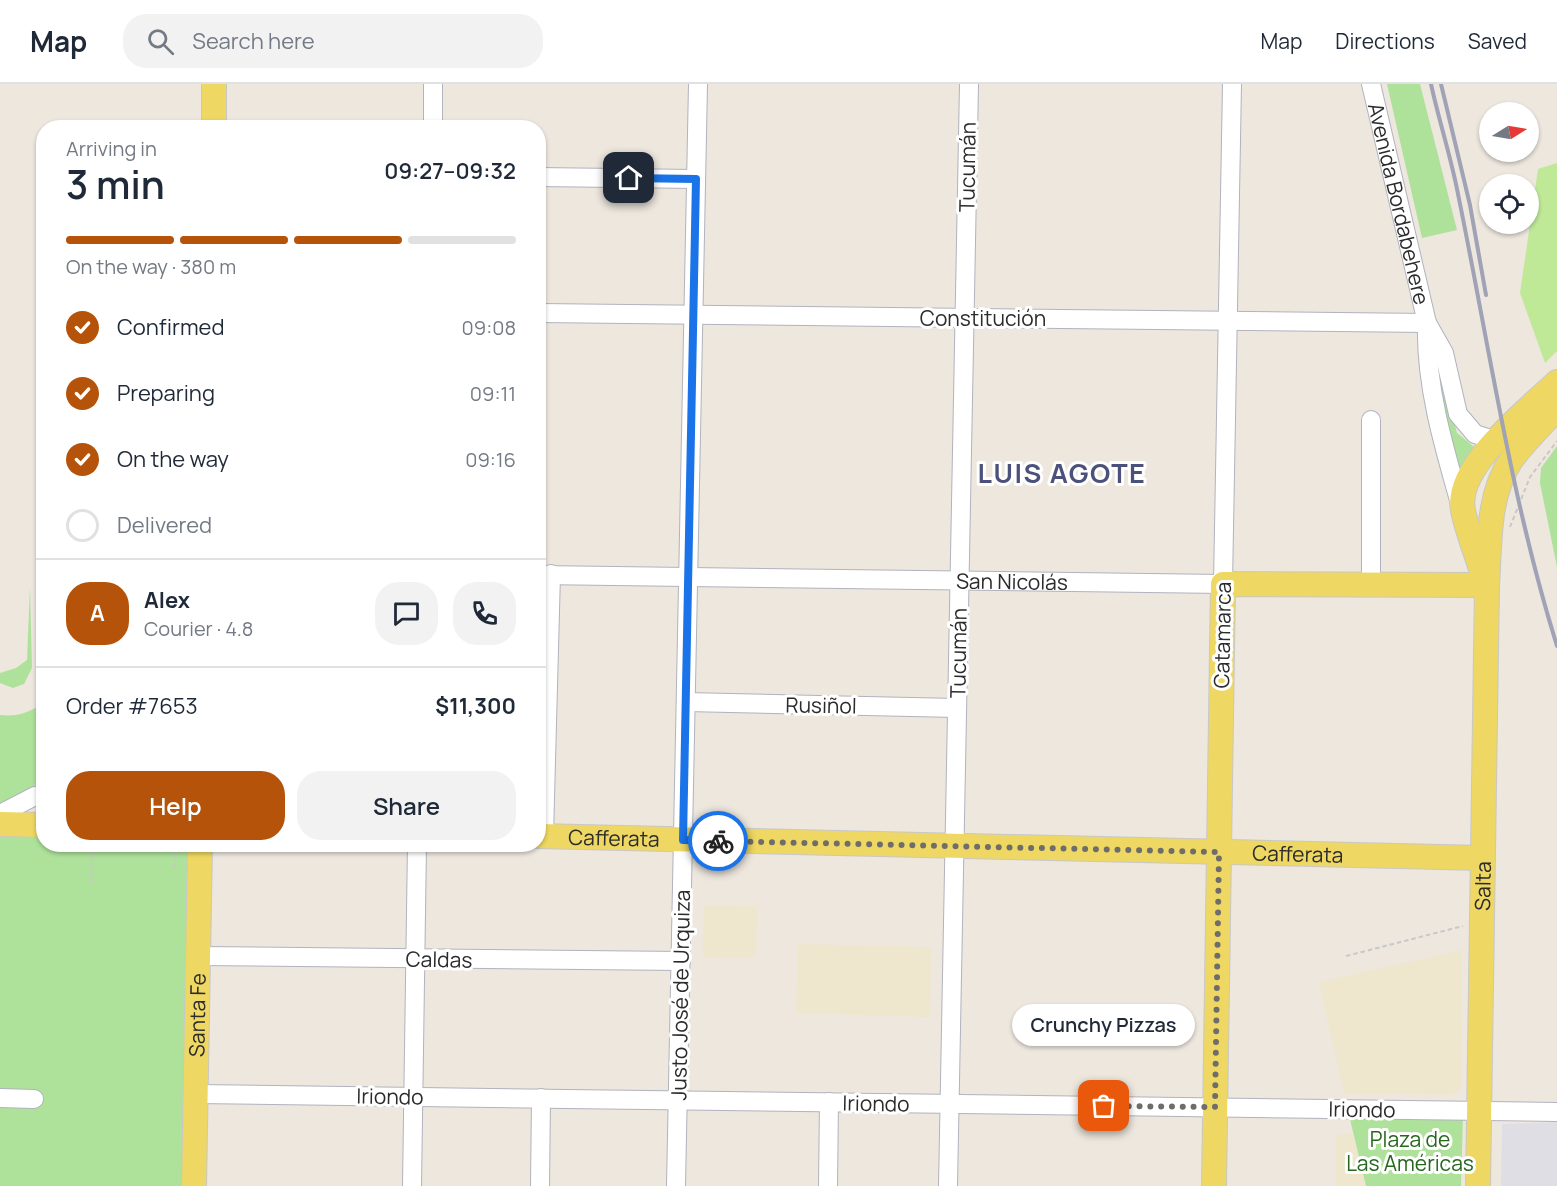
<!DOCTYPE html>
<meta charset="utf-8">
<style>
:root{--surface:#fff;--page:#f2f2f3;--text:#1f2937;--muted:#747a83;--line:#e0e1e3;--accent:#b45309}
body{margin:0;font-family:Manrope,sans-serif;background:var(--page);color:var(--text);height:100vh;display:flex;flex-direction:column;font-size:22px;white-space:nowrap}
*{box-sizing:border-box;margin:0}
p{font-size:20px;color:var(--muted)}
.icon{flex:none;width:33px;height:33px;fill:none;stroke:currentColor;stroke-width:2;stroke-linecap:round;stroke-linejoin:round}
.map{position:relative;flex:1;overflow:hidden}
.sheet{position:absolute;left:36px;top:36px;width:510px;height:732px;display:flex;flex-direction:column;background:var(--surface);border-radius:24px;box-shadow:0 2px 4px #0004}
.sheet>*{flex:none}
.needle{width:39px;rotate:79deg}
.fabs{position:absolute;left:1479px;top:18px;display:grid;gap:12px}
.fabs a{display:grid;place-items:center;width:60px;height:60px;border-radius:50%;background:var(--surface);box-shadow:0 2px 4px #0004;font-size:30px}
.pin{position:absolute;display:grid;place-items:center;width:51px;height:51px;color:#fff;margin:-26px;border-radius:12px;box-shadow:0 3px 9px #0006}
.courier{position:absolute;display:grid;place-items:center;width:60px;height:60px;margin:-30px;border:4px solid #1a73e8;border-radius:50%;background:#fff;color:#222;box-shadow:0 2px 8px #0007}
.bubble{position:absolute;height:42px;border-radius:21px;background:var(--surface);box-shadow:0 2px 4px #0004;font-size:20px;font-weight:600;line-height:42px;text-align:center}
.overview em{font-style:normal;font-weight:600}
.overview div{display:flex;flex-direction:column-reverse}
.overview{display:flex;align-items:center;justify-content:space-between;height:102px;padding:0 30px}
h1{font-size:39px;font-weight:600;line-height:45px}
.bar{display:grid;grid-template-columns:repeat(4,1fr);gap:9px 6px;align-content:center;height:72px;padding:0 30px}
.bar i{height:8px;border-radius:4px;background:var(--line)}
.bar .on{background:var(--accent)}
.bar p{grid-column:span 4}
.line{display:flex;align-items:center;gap:15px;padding:0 30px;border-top:2px solid var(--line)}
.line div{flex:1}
.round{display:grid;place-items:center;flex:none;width:63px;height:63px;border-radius:24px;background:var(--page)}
ol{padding:0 30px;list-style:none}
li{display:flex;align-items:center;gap:18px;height:66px}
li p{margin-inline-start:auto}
li .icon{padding:6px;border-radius:50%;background:var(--accent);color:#fff;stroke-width:4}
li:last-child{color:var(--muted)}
li i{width:33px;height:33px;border:3px solid var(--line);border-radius:50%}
.cta{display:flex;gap:12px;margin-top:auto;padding:12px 30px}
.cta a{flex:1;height:69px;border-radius:24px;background:var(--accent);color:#fff;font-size:24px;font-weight:600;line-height:69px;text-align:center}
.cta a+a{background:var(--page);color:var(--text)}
header{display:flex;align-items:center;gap:36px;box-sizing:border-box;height:84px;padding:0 30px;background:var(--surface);border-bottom:2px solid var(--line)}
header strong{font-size:28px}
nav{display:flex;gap:33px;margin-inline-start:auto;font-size:21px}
.search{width:420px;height:54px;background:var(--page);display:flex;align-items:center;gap:15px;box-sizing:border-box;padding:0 21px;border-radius:24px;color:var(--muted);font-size:22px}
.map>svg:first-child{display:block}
.industrial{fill:#e0dee5}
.education{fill:#eee6cd}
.green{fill:#aee29b}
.pitch{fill:#c0e997}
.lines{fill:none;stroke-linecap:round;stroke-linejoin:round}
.minor-casing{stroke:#b1b3be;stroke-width:20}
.major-casing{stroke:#c8c8c8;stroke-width:26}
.path{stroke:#c8c8c8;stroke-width:2;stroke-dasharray:4.5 3;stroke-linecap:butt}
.minor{stroke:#fff;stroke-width:18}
.major{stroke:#eed762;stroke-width:24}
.rail{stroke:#a0a2b5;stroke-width:4}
.done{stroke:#6f6d6a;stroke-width:6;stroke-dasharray:0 10.8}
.route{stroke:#1a73e8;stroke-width:8}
.labels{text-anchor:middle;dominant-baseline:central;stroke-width:6;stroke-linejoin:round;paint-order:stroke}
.street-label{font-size:21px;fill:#2b2b2b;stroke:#fff}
.park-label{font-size:21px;fill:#26671c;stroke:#fff}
.district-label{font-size:27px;font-weight:bold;letter-spacing:1.5px;fill:#4c517b;stroke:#fff}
</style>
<header>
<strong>Map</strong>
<div class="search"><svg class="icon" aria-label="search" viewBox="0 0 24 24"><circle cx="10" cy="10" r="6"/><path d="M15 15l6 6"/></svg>Search here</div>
<nav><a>Map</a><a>Directions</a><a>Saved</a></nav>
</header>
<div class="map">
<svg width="1557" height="1102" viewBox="0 0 1557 1102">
<rect width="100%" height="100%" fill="#ede7de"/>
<path class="industrial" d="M1557 1038V1102H1501L1502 1040Z"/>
<g class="education">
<path d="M704 821 757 822 756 874 703 873Z"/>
<path d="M798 860 931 863 930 933 796 929Z"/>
<path d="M1462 866V1003L1452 1011 1344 1009 1319 898Z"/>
<path d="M1353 1049 1366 1102H1336V1051Z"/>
</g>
<g class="green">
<path d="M1387 0H1420L1457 146 1422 154Z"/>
<path d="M1430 270 1437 273 1457 349 1477 365 1458 390Z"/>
<path d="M1557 362V483L1540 399 1541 384Z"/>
<path d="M30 503 32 584 24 600 13 604 0 599V589L16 584 27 576Z"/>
<path d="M43 619V701H36L0 721V631C17 633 29 629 43 619Z"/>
<path d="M0 749H43L44 760 182 761 189 770 186 1102H0Z"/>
<path d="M1349 1031 1463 1034 1461 1102H1366Z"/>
</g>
<path class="pitch" d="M1557 79V267L1545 279 1520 209 1538 85Z"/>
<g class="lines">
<g class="minor-casing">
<g id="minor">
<path id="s1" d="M1371 0 1427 239C1425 300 1444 364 1461 423"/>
<path d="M433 44V0"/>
<path d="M538 93 696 95"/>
<path d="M538 229 1427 239"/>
<path d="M1427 239 1444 269 1458 330 1475 350 1497 357"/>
<path id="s2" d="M538 491 1223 500 1232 0"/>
<path d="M1371 501V336"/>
<path d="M686 618 957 624"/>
<path d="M0 730 35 712H44"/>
<path d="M544 752 551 490"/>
<path d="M198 872 681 877"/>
<path d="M196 1010 1557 1028"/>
<path d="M0 1014 34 1015"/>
<path d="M412 1102 417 760"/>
<path d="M540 1102 541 1014"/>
<path d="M676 1102 698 0"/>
<path d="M828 1102 829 1018"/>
<path d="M948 1102 969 0"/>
</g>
</g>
<g class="major-casing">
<g id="major">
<path d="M214 44V0"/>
<path d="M1482 488C1476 468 1467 447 1463 426 1454 383 1528 326 1557 298"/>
<path d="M0 740 44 741"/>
<path id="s3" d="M538 752 1483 774"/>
<path id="s4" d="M194 1102 200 760"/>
<path d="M1214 1102 1223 500 1487 501"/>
<path id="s5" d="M1478 1102 1487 501C1490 460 1487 412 1511 376 1525 357 1542 341 1557 324"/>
</g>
</g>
<g class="path">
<path d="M1510 443 1530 393 1557 357"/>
<path d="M175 784 176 760"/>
<path d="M91 799 92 760"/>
<path d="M1346 872 1463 842"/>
</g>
<use href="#minor" class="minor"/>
<use href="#major" class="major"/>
<g class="rail">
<path d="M1431 0C1439 37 1451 73 1458 110 1489 261 1511 415 1557 562"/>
<path d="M1441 0 1470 121 1486 211"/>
</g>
</g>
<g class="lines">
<path class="done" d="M718 757 1219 768 1215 1023 1104 1022"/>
<path class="route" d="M629 94 696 95 683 756 718 757"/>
</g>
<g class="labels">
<g class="street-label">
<text transform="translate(967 83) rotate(-89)">Tucumán</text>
<text stroke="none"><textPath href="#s1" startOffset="123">Avenida Bordabehere</textPath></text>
<text x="983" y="234">Constitución</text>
<text stroke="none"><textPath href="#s2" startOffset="474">San Nicolás</textPath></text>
<text transform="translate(1222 551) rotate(-89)">Catamarca</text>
<text transform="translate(958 569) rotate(-89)">Tucumán</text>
<text transform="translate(821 621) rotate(1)">Rusiñol</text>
<text stroke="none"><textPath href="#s3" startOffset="76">Cafferata</textPath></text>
<text stroke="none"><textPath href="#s3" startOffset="760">Cafferata</textPath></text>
<text stroke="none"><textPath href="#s5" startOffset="300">Salta</textPath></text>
<text transform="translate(439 875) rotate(1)">Caldas</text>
<text transform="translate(680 911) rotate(-89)">Justo José de Urquiza</text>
<text stroke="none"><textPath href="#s4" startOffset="171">Santa Fe</textPath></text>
<text transform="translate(390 1012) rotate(1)">Iriondo</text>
<text transform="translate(876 1019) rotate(1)">Iriondo</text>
<text transform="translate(1362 1025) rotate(1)">Iriondo</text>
</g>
<g class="park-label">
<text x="1410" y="1055">Plaza de<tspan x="1410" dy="24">Las Américas</tspan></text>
</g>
<g class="district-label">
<text x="1062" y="388">LUIS AGOTE</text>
</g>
</g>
</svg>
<div class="fabs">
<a><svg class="needle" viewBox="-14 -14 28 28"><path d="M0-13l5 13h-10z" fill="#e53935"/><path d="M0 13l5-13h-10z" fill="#747a83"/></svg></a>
<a><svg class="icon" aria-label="locate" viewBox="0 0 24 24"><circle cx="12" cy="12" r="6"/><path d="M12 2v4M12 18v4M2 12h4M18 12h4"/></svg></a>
</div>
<div class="pin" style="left:1104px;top:1022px;background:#ea580c"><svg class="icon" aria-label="bag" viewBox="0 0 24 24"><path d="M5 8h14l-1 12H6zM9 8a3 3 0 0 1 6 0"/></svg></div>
<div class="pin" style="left:629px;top:94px;background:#1f2937"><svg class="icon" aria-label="home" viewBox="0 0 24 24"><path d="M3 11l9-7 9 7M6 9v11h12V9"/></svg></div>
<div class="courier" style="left:718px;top:757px"><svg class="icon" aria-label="bike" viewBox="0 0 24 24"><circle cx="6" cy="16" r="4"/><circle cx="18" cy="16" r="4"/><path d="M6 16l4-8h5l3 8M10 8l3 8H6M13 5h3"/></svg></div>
<div class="bubble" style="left:1012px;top:920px;width:183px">Crunchy Pizzas</div>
<section class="sheet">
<div class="overview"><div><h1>3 min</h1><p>Arriving in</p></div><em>09:27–09:32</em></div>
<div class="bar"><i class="on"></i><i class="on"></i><i class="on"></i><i></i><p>On the way · 380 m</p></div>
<ol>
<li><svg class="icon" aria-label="check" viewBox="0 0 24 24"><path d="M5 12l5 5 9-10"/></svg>Confirmed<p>09:08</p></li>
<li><svg class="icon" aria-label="check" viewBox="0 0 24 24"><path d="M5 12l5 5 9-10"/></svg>Preparing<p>09:11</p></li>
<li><svg class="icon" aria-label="check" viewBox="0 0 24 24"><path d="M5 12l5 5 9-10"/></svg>On the way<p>09:16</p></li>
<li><i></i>Delivered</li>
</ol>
<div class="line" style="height:108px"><b class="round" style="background:var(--accent);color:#fff">A</b><div><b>Alex</b><p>Courier · 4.8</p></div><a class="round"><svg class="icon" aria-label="chat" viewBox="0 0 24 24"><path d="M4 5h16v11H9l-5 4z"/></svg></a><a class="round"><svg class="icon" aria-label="phone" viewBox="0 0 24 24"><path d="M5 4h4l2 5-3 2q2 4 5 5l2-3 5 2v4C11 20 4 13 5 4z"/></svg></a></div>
<div class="line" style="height:78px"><div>Order #7653</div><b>$11,300</b></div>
<div class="cta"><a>Help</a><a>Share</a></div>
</section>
</div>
